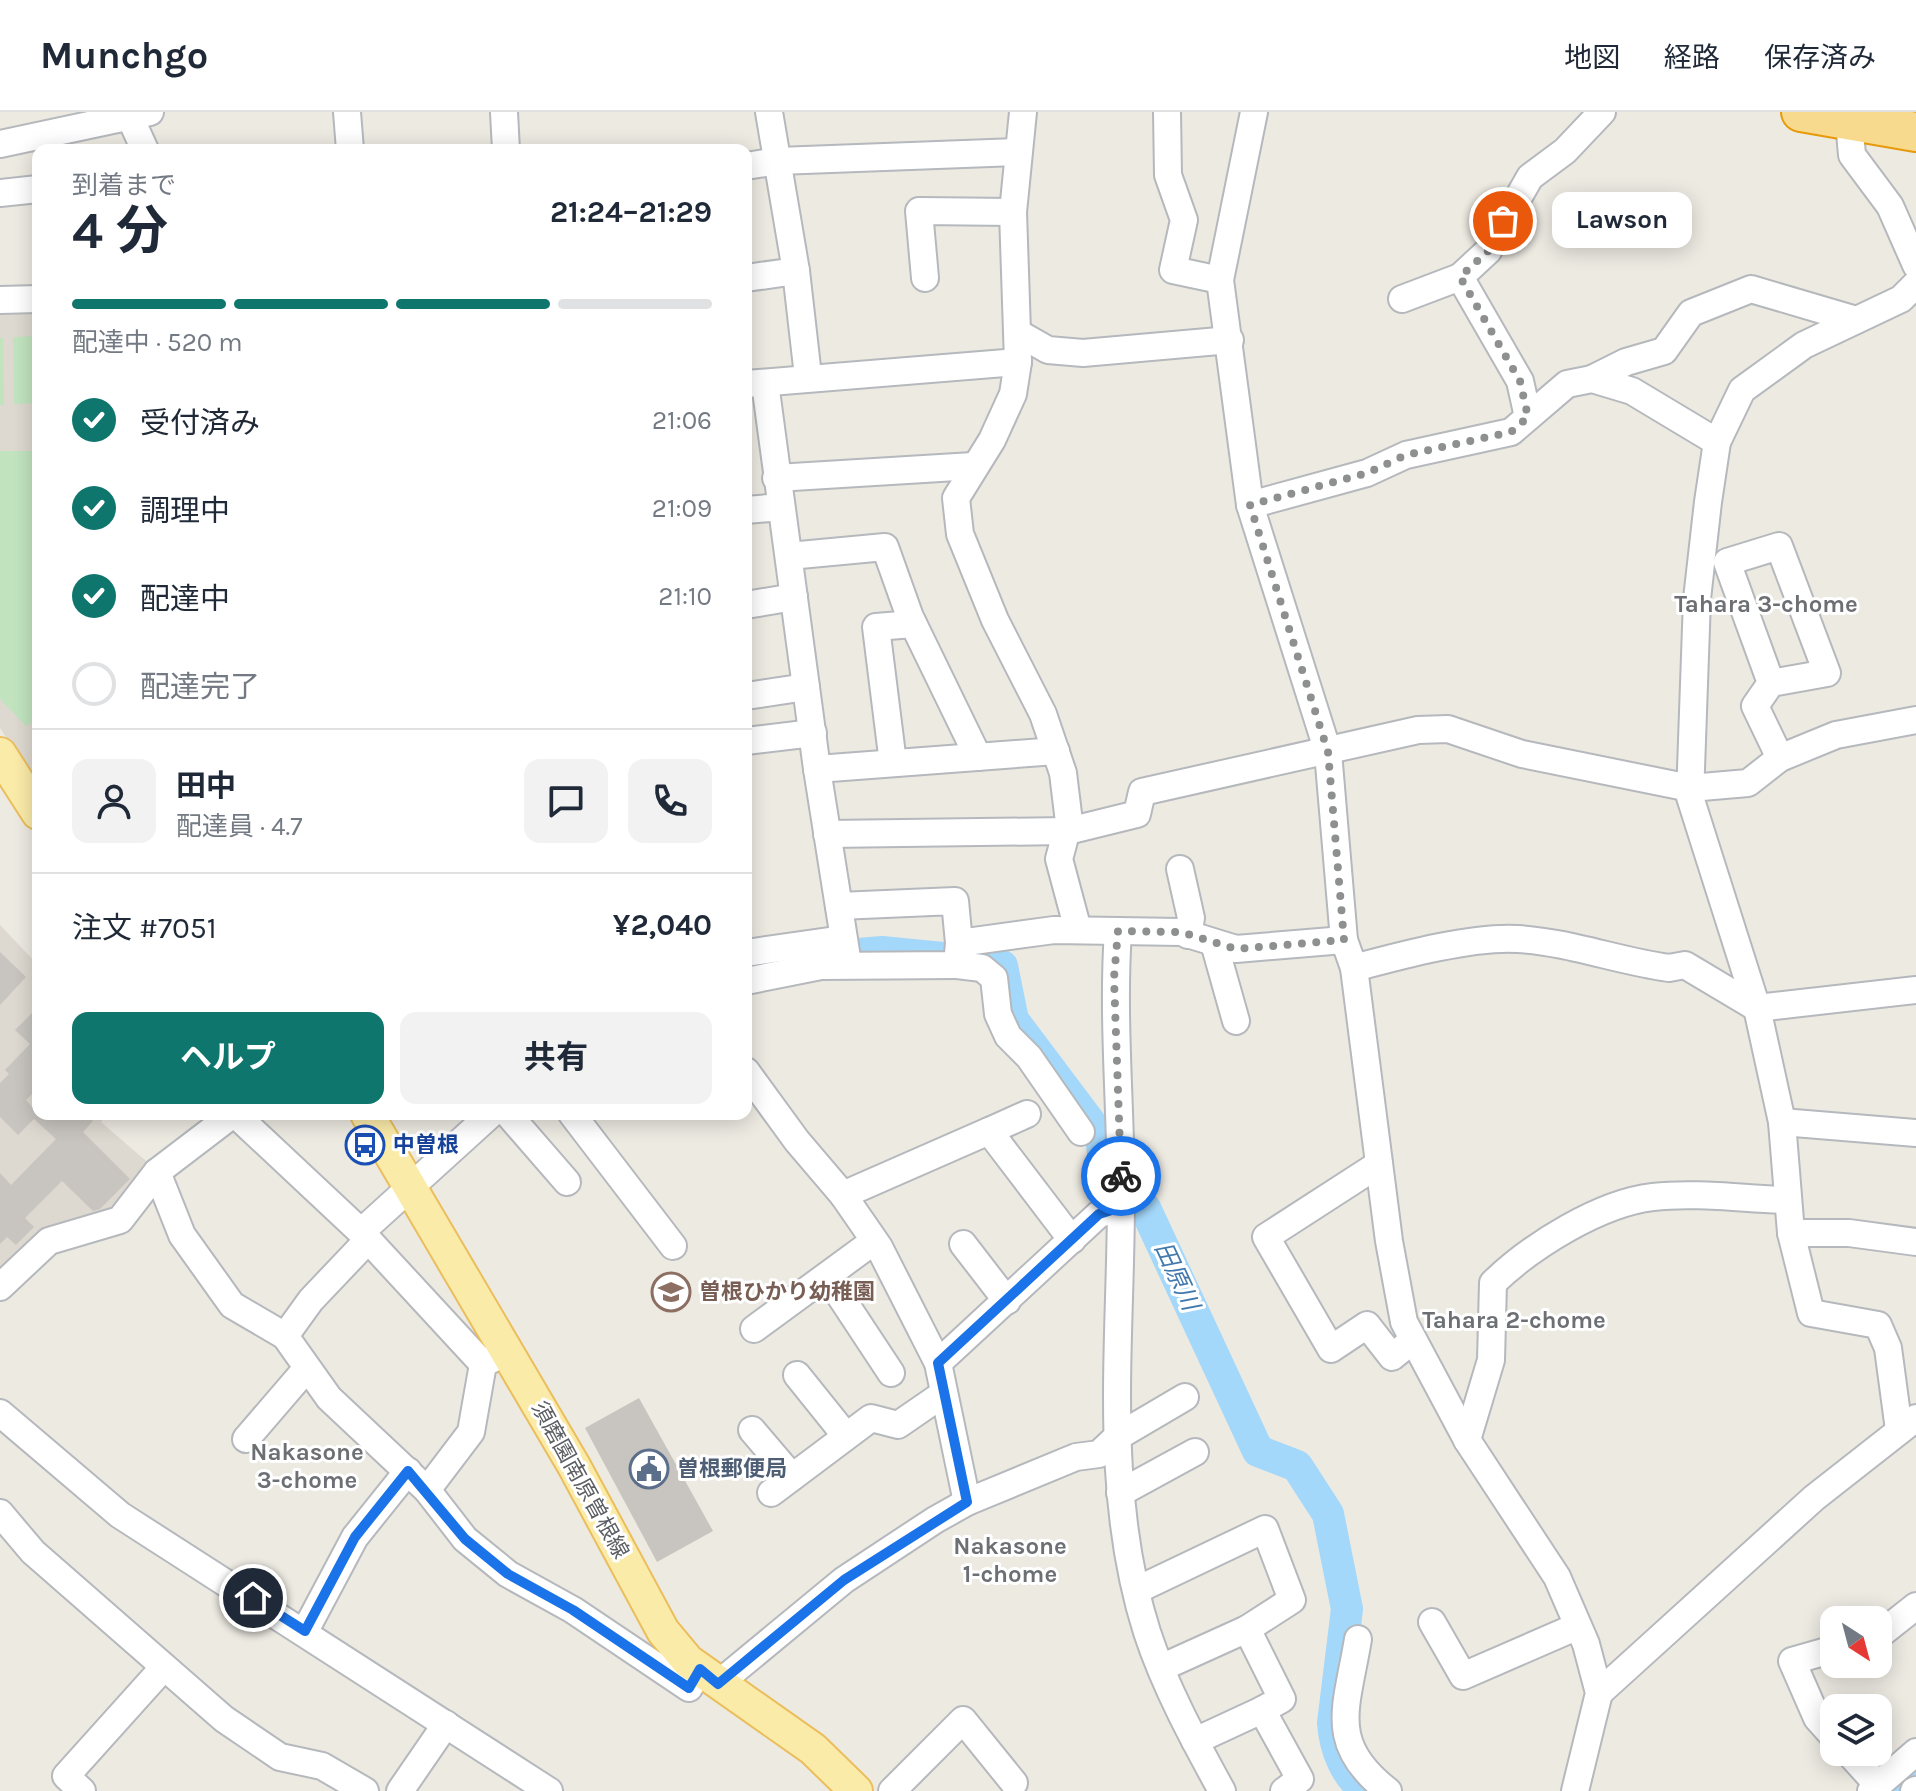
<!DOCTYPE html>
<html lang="ja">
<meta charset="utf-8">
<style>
:root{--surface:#fff;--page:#f2f2f3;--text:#1f2937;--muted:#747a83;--line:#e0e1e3;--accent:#0f766e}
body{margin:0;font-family:Karla,"Noto Sans JP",sans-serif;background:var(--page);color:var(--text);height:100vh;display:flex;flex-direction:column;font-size:30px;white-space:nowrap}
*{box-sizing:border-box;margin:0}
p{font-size:26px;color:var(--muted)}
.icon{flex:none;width:44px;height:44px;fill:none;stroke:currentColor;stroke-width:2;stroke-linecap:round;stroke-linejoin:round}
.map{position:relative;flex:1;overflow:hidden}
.drawer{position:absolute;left:32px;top:32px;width:720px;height:976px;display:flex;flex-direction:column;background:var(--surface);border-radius:16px;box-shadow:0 4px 20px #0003}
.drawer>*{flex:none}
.needle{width:52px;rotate:144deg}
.tools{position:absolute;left:1820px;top:1494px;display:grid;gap:16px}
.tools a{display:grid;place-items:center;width:72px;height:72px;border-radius:16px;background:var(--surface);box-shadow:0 4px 20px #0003;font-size:40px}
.pin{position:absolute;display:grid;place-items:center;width:68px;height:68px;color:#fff;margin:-34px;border:4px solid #fff;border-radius:50%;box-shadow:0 2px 8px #0007}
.courier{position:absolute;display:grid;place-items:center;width:80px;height:80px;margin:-40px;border:6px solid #1a73e8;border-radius:50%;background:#fff;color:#222;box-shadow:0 2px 10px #0007}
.bubble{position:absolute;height:56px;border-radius:16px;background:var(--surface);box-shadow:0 4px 20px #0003;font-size:26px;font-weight:700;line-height:56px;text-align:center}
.headline em{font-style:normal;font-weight:700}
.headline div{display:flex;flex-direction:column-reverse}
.headline{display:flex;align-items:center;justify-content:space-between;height:136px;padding:0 40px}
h1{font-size:52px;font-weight:700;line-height:60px}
.bar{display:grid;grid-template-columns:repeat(4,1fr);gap:12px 8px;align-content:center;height:96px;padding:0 40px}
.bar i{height:10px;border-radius:6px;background:var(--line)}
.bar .on{background:var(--accent)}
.bar p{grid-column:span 4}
.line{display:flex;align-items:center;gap:20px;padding:0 40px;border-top:2px solid var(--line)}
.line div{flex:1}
.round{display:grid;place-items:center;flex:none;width:84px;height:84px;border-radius:16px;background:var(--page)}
ol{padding:0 40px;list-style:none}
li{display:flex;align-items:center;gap:24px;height:88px}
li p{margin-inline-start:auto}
li .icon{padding:8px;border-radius:50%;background:var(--accent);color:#fff;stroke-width:4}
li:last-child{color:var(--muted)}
li i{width:44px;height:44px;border:4px solid var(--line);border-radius:50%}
.cta{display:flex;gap:16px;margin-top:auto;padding:16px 40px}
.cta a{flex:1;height:92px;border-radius:16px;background:var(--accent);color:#fff;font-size:32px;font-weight:700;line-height:92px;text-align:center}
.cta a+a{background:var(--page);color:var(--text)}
header{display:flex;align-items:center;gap:48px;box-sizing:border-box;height:112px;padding:0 40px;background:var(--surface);border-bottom:2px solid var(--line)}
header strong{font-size:38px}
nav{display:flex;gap:44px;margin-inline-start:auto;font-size:28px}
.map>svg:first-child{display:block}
.education{fill:#ddd9d0}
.green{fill:#c1e4bf}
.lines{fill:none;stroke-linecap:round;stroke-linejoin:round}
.river{stroke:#a4d8fb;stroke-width:32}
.building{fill:#c8c5c0}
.minor-casing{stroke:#b5b8bc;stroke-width:30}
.major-casing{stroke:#ebbe5d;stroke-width:36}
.highway-casing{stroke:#e69909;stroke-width:42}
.minor{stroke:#fff;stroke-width:26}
.major{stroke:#fbeba9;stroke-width:32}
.highway{stroke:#f8da8e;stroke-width:38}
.done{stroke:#8e8f8f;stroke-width:8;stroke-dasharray:0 14.4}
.route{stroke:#1a73e8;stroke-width:10}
.labels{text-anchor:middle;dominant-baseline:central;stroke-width:6;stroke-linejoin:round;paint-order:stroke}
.transit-label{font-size:22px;font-weight:bold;fill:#164399;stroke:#fff;text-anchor:start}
.education-label{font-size:22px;font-weight:bold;fill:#785e54;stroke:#fff;text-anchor:start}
.service-label{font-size:22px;font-weight:bold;fill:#4e5e75;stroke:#fff;text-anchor:start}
.street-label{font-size:22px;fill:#5b5e63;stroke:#fff}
.neighbourhood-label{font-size:24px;font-weight:bold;fill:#6c7074;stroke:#fff}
.water-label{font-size:24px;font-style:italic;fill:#4279ad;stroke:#fff}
</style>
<header>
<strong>Munchgo</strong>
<nav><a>地図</a><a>経路</a><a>保存済み</a></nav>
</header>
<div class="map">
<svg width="1916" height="1679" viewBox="0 0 1916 1679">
<rect width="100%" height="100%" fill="#edeae2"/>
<g class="education">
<path d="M38 196V675L0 616V197Z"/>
<path d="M0 813 38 853V1002H107L101 1010 154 1056 129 1092 0 1166Z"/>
</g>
<g class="green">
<path d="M38 224V291L14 292 13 225Z"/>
<path d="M0 226H3L4 293H0Z"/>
<path d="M0 339H38V607L26 614 0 587Z"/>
</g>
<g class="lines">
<g class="river">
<path d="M836 844 882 840 963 848 987 845 1002 854 1013 908 1101 1025 1107 1072 1145 1096 1258 1339 1297 1354 1328 1402 1347 1497 1333 1611C1335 1637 1345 1664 1367 1679"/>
<path d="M1894 1679 1916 1660"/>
</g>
</g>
<g class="building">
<path d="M0 840 26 865 0 893Z"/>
<path d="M38 895V976L26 988 38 1002H84L93 1009 83 1020 130 1067 100 1097 93 1099 62 1069 25 1106 34 1115 16 1133 7 1125 0 1132V1061L11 1073 56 1027 34 1007 18 1023 0 1005V971L9 962 5 958 30 932 15 918Z"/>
<path d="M639 1286 713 1419 657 1450 585 1316Z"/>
</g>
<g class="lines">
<g class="minor-casing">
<g id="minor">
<path d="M347 0 350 38"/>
<path d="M504 0 506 38"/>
<path d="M769 0 796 159 808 264"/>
<path d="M1023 0 1013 100 1018 250 1013 282 992 328 956 386 960 422 995 508 1043 602 1063 661 1069 710 1059 747 1078 818"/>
<path d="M1167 0 1168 63 1184 108 1173 158 1220 168"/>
<path d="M1254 0 1220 168 1250 393 1328 640 1344 828 1354 856 1389 1129 1404 1210 1467 1328 1557 1465 1586 1532 1599 1581 1575 1679"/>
<path d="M129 3 145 38"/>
<path d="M1849 9 1852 43 1890 94 1916 153"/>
<path d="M0 32 150 0"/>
<path d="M746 54 778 49 1017 40"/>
<path d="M0 81 38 77"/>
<path d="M1460 165 1488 139 1530 65 1565 39 1602 0"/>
<path d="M746 166 796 159"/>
<path d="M925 166 919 99 1013 100"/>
<path d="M1916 172 1901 187 1804 233 1742 278 1717 330 1708 390 1697 487 1690 685 1757 896 1782 1010 1791 1121H1849L1916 1130"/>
<path d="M1402 187 1460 165 1520 269 1528 305"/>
<path d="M0 188 38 187"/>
<path d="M1018 221 1048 238 1083 241 1230 228"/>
<path d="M1592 267 1626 250 1664 239 1691 201 1751 177 1856 208"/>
<path d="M765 271 817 657 848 852"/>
<path d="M746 272 1018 250"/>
<path d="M776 366 973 354"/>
<path d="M1250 393 1367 361 1406 343 1511 320 1567 272 1592 267 1632 279 1717 330"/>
<path d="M746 398 781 395"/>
<path d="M789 444 885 435 910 505 978 645"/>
<path d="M746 493 794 485"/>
<path d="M1771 571 1827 561 1779 434 1727 450 1771 571 1755 594 1780 646"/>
<path d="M746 584 806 575"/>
<path d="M746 629 813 621"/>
<path d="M893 651 876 515 913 512"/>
<path d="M817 657 1056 639"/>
<path d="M827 722 1068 719 1137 702 1142 680 1418 618 1448 617 1522 642 1690 676 1748 671 1780 646 1836 623 1916 608"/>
<path d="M1180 757 1191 806 1188 823"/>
<path d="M839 794 955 789 959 831"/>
<path d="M1118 819C1112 907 1121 997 1121 1086 1121 1230 1102 1379 1147 1520 1165 1575 1194 1628 1222 1679"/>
<path d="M1214 831 1236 909"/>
<path d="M746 841 843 827"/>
<path d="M957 853 982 856 994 866 998 902 1008 924 1029 945 1081 1020"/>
<path d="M1354 856C1399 844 1472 824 1518 827 1569 830 1618 849 1669 856L1685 853 1757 896 1916 878"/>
<path d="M746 869 821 854 957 853 959 831 1054 818 1181 820 1236 837 1344 828"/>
<path d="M746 959 797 1029 843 1083 879 1135 938 1251 967 1390"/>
<path d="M235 1002 361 1120 491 1002"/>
<path d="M508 1002 567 1070"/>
<path d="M572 1002 673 1134"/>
<path d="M1782 1010 1916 1021"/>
<path d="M989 1019 1027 1002"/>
<path d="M1379 1052 1266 1125 1331 1237 1367 1213 1392 1245 1413 1228"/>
<path d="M157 1060 182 1123 232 1193 285 1224 329 1286 427 1378 471 1320 483 1252 507 1239"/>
<path d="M843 1083 989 1019 1072 1128"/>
<path d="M361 1120 483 1252"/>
<path d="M1791 1121 1811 1201 1878 1213 1888 1236 1899 1318"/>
<path d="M963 1132 1007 1189"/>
<path d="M827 1164 891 1261"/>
<path d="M0 1175 49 1129 120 1108 157 1060 233 1002"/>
<path d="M754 1217 874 1129"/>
<path d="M285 1224 311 1188 368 1128"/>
<path d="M938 1251 1099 1102 1121 1095"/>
<path d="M797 1263 846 1324"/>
<path d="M0 1301 120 1403 549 1679"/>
<path d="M752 1318 792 1365"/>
<path d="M246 1327 307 1256"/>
<path d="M1467 1328 1491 1248 1493 1171C1531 1134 1600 1091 1653 1085 1696 1080 1745 1087 1788 1088"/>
<path d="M427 1378 465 1427 508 1462 573 1498 689 1576 700 1557"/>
<path d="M771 1381 871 1306 898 1313 943 1282"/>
<path d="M1120 1381 1195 1340"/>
<path d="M0 1401 33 1440 224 1607 280 1645 322 1654 365 1679"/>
<path d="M1137 1478 1265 1417 1292 1488 1247 1517"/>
<path d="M1432 1510 1463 1564 1578 1514"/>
<path d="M305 1519 355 1425 408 1359"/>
<path d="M1878 1524 1916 1494"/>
<path d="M1358 1527C1347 1595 1326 1631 1388 1679"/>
<path d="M1834 1537 1792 1549 1817 1606 1834 1625"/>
<path d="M1163 1555 1247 1517 1282 1587 1262 1598"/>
<path d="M718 1572 844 1468 935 1408 967 1390 1076 1345 1099 1342 1117 1325 1185 1285"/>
<path d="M1599 1581 1814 1386 1916 1306"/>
<path d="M1195 1629 1262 1598 1300 1667 1284 1679"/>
<path d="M1848 1640 1878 1673"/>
<path d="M82 1679 66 1664 164 1555"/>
<path d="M400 1679 446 1612"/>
<path d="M892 1679 963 1608 1014 1671"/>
<path d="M1871 1679 1916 1640"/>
<path d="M1914 1679 1916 1678"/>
</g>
</g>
<g class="major-casing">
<g id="major">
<path d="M0 642 38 701"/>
<path d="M367 1002 574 1354 663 1519 688 1549 813 1637 856 1679"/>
</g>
</g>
<g class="highway-casing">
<path id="highway" d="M1801 0 1916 20"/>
</g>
<use href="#minor" class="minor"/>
<use href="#major" class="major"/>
<use href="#highway" class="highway"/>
</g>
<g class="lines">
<path class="done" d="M1121 1064 1114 866 1118 819 1181 820 1236 837 1344 828 1328 640 1250 393 1367 361 1406 343 1511 320 1528 305 1520 269 1460 165 1488 139 1503 109"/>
<path class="route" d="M253 1486 305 1519 355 1425 408 1359 465 1427 508 1462 573 1498 689 1576 700 1557 718 1572 844 1468 967 1390 938 1251 1099 1102 1121 1095V1064"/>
</g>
<defs>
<g id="bus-ring" transform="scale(2)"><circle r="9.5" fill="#fff" stroke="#1a4fb4" stroke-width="1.5"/><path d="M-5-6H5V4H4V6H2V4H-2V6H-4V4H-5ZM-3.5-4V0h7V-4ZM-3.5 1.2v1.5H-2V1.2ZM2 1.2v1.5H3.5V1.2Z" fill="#1a4fb4"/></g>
<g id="school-ring" transform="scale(2)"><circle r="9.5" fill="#fff" stroke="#8d6e63" stroke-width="1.5"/><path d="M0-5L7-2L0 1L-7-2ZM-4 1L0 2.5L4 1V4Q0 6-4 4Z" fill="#8d6e63"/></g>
<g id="civic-ring" transform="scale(2)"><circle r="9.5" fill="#fff" stroke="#5c6f8a" stroke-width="1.5"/><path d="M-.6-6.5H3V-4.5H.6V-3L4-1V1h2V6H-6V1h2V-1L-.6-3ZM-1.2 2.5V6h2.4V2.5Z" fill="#5c6f8a"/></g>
</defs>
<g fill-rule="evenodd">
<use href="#bus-ring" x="365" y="1033"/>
<use href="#school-ring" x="671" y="1180"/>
<use href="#civic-ring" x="649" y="1357"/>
</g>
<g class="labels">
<g class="transit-label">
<text x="393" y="1033">中曽根</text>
</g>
<g class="education-label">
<text x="699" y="1180">曽根ひかり幼稚園</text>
</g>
<g class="service-label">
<text x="677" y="1357">曽根郵便局</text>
</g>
<g class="street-label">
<text transform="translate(580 1368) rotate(61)">須磨園南原曽根線</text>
</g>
<g class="neighbourhood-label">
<text x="1766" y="492">Tahara 3-chome</text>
<text x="1514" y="1208">Tahara 2-chome</text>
<text x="307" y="1340">Nakasone<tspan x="307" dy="28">3-chome</tspan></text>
<text x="1010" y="1434">Nakasone<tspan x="1010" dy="28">1-chome</tspan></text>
</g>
<g class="water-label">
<text transform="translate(1177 1164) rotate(65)">田原川</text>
</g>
</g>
</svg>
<div class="tools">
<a><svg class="needle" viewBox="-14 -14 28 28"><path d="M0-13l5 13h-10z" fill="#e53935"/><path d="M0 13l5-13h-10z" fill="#747a83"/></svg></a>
<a><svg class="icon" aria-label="layers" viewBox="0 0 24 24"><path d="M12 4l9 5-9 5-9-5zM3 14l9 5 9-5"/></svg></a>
</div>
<div class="pin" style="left:1503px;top:109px;background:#ea580c"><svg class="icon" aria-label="bag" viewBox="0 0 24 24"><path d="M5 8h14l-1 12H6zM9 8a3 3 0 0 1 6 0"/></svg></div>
<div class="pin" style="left:253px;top:1486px;background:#1f2937"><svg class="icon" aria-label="home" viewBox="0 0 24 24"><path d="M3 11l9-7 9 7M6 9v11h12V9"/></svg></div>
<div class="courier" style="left:1121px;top:1064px"><svg class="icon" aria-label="bike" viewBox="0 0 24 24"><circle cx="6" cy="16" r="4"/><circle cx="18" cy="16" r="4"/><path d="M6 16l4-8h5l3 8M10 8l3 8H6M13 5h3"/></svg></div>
<div class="bubble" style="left:1552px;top:80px;width:140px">Lawson</div>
<section class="drawer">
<div class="headline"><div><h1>4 分</h1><p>到着まで</p></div><em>21:24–21:29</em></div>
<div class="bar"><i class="on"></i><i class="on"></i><i class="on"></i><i></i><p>配達中 · 520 m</p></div>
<ol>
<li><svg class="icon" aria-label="check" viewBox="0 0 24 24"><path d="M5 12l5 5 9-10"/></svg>受付済み<p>21:06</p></li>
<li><svg class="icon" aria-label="check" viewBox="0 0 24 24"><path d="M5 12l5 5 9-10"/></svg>調理中<p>21:09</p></li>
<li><svg class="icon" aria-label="check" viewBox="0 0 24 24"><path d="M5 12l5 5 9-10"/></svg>配達中<p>21:10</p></li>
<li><i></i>配達完了</li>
</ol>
<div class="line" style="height:144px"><a class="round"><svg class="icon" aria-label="person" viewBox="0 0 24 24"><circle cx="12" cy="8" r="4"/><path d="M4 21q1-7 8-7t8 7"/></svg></a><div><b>田中</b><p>配達員 · 4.7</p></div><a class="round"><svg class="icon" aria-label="chat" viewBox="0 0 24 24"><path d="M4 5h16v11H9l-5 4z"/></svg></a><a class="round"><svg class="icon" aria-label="phone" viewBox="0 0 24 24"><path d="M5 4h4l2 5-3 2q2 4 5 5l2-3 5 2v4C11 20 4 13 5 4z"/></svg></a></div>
<div class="line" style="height:104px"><div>注文 #7051</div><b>¥2,040</b></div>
<div class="cta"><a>ヘルプ</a><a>共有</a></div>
</section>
</div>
